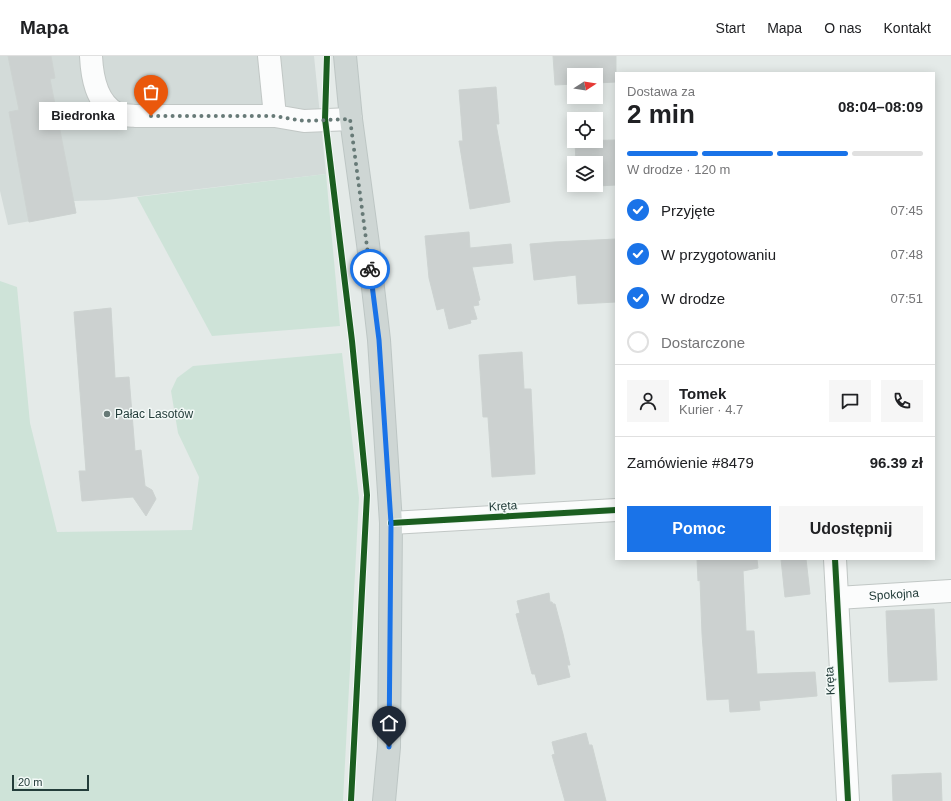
<!DOCTYPE html>
<html lang="pl">
<meta charset="utf-8">
<style>
:root{--surface:#fff;--page:#f6f6f6;--text:#202124;--muted:#757577;--line:#e0e0e0;--accent:#1a73e8}
body{margin:0;font-family:Helvetica,sans-serif;background:var(--page);color:var(--text);height:100vh;display:flex;flex-direction:column;font-size:15px;white-space:nowrap}
*{box-sizing:border-box;margin:0}
p{font-size:13px;color:var(--muted)}
.icon{flex:none;width:22px;height:22px;fill:none;stroke:currentColor;stroke-width:2;stroke-linecap:round;stroke-linejoin:round}
.map{position:relative;flex:1;overflow:hidden}
.sheet{position:absolute;left:615px;top:16px;width:320px;height:488px;display:flex;flex-direction:column;background:var(--surface);border-radius:0px;box-shadow:0 2px 10px #0003}
.sheet>*{flex:none}
.needle{width:26px;rotate:78deg}
.controls{position:absolute;left:567px;top:12px;display:grid;gap:8px}
.controls a{display:grid;place-items:center;width:36px;height:36px;border-radius:0px;background:var(--surface);box-shadow:0 2px 10px #0003;font-size:20px}
.scale{position:absolute;left:12px;bottom:10px;width:77px;box-sizing:border-box;padding-left:4px;border:2px solid #233d3a;border-top:0;font-size:11px;line-height:14px;white-space:nowrap;color:#233d3a;-webkit-text-stroke:3px #f3f9f7;paint-order:stroke}
.pin{position:absolute;display:grid;place-items:center;width:34px;height:34px;color:#fff;margin:-41px -17px;border-radius:50% 50% 50% 0;rotate:-45deg;box-shadow:0 0 4px #0007}
.pin .icon{rotate:45deg}
.courier{position:absolute;display:grid;place-items:center;width:40px;height:40px;margin:-20px;border:3px solid #1a73e8;border-radius:50%;background:#fff;color:#222;box-shadow:0 1px 5px #0007}
.bubble{position:absolute;height:28px;border-radius:0px;background:var(--surface);box-shadow:0 2px 10px #0003;font-size:13px;font-weight:800;line-height:28px;text-align:center}
.summary em{font-style:normal;font-weight:800}
.summary div{display:flex;flex-direction:column-reverse}
.summary{display:flex;align-items:center;justify-content:space-between;height:68px;padding:0 12px}
h1{font-size:26px;font-weight:800;line-height:30px}
.bar{display:grid;grid-template-columns:repeat(4,1fr);gap:6px 4px;align-content:center;height:48px;padding:0 12px}
.bar i{height:5px;border-radius:3px;background:var(--line)}
.bar .current{background:var(--accent)}
.bar p{grid-column:span 4}
.line{display:flex;align-items:center;gap:10px;padding:0 12px;border-top:1px solid var(--line)}
.line div{flex:1}
.round{display:grid;place-items:center;flex:none;width:42px;height:42px;border-radius:0px;background:var(--page)}
ol{padding:0 12px;list-style:none}
li{display:flex;align-items:center;gap:12px;height:44px}
li p{margin-inline-start:auto}
li .icon{padding:4px;border-radius:50%;background:var(--accent);color:#fff;stroke-width:4}
li:last-child{color:var(--muted)}
li i{width:22px;height:22px;border:2px solid var(--line);border-radius:50%}
.action{display:flex;gap:8px;margin-top:auto;padding:8px 12px}
.action a{flex:1;height:46px;border-radius:0px;background:var(--accent);color:#fff;font-size:16px;font-weight:800;line-height:46px;text-align:center}
.action a+a{background:var(--page);color:var(--text)}
header{display:flex;align-items:center;gap:24px;box-sizing:border-box;height:56px;padding:0 20px;background:var(--surface);border-bottom:1px solid var(--line)}
header strong{font-size:19px}
nav{display:flex;gap:22px;margin-inline-start:auto;font-size:14px}
.map>svg:first-child{display:block}
.built{fill:#d3dbd9}
.green{fill:#cee3d8}
.building{fill:#ccd1d0;stroke:#cdd3d1}
.lines{fill:none;stroke-linecap:round;stroke-linejoin:round}
.minor-casing{stroke:#c1c7c5;stroke-width:24}
.major-casing{stroke:#bdc6c4;stroke-width:24}
.minor{stroke:#fbfcfc;stroke-width:22}
.major{stroke:#ced6d4;stroke-width:22}
.cycleway-casing{stroke:#f3f9f7;stroke-width:8}
.cycleway{stroke:#1b5e20;stroke-width:6}
.done{stroke:#677a77;stroke-width:4;stroke-dasharray:0 7.2}
.route{stroke:#1a73e8;stroke-width:5}
.poi-dot{fill:#677a77;stroke:#f3f9f7;stroke-width:1.5}
.labels{text-anchor:middle;dominant-baseline:central;stroke-width:3;stroke-linejoin:round;paint-order:stroke}
.poi-label{font-size:12px;fill:#233d3a;stroke:#f3f9f7;text-anchor:start}
.street-label{font-size:12px;fill:#233d3a;stroke:#f3f9f7}
</style>
<header>
<strong>Mapa</strong>
<nav><a>Start</a><a>Mapa</a><a>O nas</a><a>Kontakt</a></nav>
</header>
<div class="map">
<svg width="951" height="745" viewBox="0 0 951 745">
<rect width="100%" height="100%" fill="#e4eae8"/>
<path class="built" d="M0 0H314L326 118 107 144 74 145 76 157 8 169 0 135Z"/>
<g class="green">
<path d="M326 118 340 270 212 280 137 141Z"/>
<path d="M0 225 17 231 30 367 57 476 192 474 199 421 178 377 171 335 177 322 193 310 342 297 359 442 343 745H0Z"/>
</g>
<g class="building">
<path d="M8 0H51L55 22 50 23 76 157 29 166 9 56 19 54Z"/>
<path d="M553 0H616V26L596 27V19H574V28L555 29Z"/>
<path d="M496 31 499 68H496L510 146 470 153 459 85H463L459 34Z"/>
<path d="M616 84V129L578 131 577 129H596V107H576L575 85Z"/>
<path d="M469 176 470 192 511 188 513 207 472 211 480 244 478 245 479 249 473 250 477 263 470 264 471 267 449 273 444 252 437 254 429 222 425 180Z"/>
<path d="M616 183V246L578 248 576 219 534 224 530 188 554 186Z"/>
<path d="M111 252 115 322 129 321 135 395 141 394 145 430 152 434 156 443 146 460 133 441 82 445 79 415H86L74 256Z"/>
<path d="M522 296 524 333H531L535 418 492 421 488 361H483L479 299Z"/>
<path d="M697 503H757L758 512 743 515 746 575H754L757 618 815 616 817 640 759 645 760 654 730 656 729 643 707 644 702 578 700 524 698 525Z"/>
<path d="M781 503H806L810 538 785 541Z"/>
<path d="M549 537 550 546H552L553 548H555L563 578 570 609H567L570 621 538 629 535 618H532L516 558 520 557 517 545Z"/>
<path d="M934 553 937 624 889 626 886 555Z"/>
<path d="M586 677 589 689H592L606 745H565L552 699 555 698 552 686Z"/>
<path d="M941 717 942 745H893L892 719Z"/>
</g>
<g class="lines">
<g class="minor-casing">
<g id="minor">
<path d="M91 0C92 21 96 46 116 57 121 60 129 59 135 60H275"/>
<path d="M269 0 275 60 304 65 351 63"/>
<path d="M391 467 616 454"/>
<path d="M835 503 848 745"/>
<path id="s1" d="M837 542 951 535"/>
</g>
</g>
<g class="major-casing">
<path id="major" d="M345 0 351 63 368 188 379 284 391 467 389 691 384 745"/>
</g>
<use href="#minor" class="minor"/>
<use href="#major" class="major"/>
<g class="cycleway-casing">
<g id="cycleway">
<path d="M327 0 325 63 352 285 367 439 351 745"/>
<path d="M391 467 616 454"/>
<path d="M835 503 848 745"/>
</g>
</g>
<use href="#cycleway" class="cycleway"/>
</g>
<g class="lines">
<path class="done" d="M151 60H275L304 65 350 63 370 213"/>
<path class="route" d="M370 213 379 284 391 467 389 691"/>
</g>
<circle class="poi-dot" cx="107" cy="358" r="4"/>
<g class="labels">
<g class="poi-label">
<text x="115" y="358">Pałac Lasotów</text>
</g>
<g class="street-label">
<text transform="translate(503 450) rotate(-3)">Kręta</text>
<text stroke="none"><textPath href="#s1" startOffset="57">Spokojna</textPath></text>
<text transform="translate(830 625) rotate(-93)">Kręta</text>
</g>
</g>
</svg>
<div class="controls">
<a><svg class="needle" viewBox="-14 -14 28 28"><path d="M0-13l5 13h-10z" fill="#e53935"/><path d="M0 13l5-13h-10z" fill="#757577"/></svg></a>
<a><svg class="icon" aria-label="locate" viewBox="0 0 24 24"><circle cx="12" cy="12" r="6"/><path d="M12 2v4M12 18v4M2 12h4M18 12h4"/></svg></a>
<a><svg class="icon" aria-label="layers" viewBox="0 0 24 24"><path d="M12 4l9 5-9 5-9-5zM3 14l9 5 9-5"/></svg></a>
</div>
<div class="scale">20 m</div>
<div class="pin" style="left:151px;top:60px;background:#ea580c"><svg class="icon" aria-label="bag" viewBox="0 0 24 24"><path d="M5 8h14l-1 12H6zM9 8a3 3 0 0 1 6 0"/></svg></div>
<div class="pin" style="left:389px;top:691px;background:#1f2937"><svg class="icon" aria-label="home" viewBox="0 0 24 24"><path d="M3 11l9-7 9 7M6 9v11h12V9"/></svg></div>
<div class="courier" style="left:370px;top:213px"><svg class="icon" aria-label="bike" viewBox="0 0 24 24"><circle cx="6" cy="16" r="4"/><circle cx="18" cy="16" r="4"/><path d="M6 16l4-8h5l3 8M10 8l3 8H6M13 5h3"/></svg></div>
<div class="bubble" style="left:39px;top:46px;width:88px">Biedronka</div>
<section class="sheet">
<div class="summary"><div><h1>2 min</h1><p>Dostawa za</p></div><em>08:04–08:09</em></div>
<div class="bar"><i class="current"></i><i class="current"></i><i class="current"></i><i></i><p>W drodze · 120 m</p></div>
<ol>
<li><svg class="icon" aria-label="check" viewBox="0 0 24 24"><path d="M5 12l5 5 9-10"/></svg>Przyjęte<p>07:45</p></li>
<li><svg class="icon" aria-label="check" viewBox="0 0 24 24"><path d="M5 12l5 5 9-10"/></svg>W przygotowaniu<p>07:48</p></li>
<li><svg class="icon" aria-label="check" viewBox="0 0 24 24"><path d="M5 12l5 5 9-10"/></svg>W drodze<p>07:51</p></li>
<li><i></i>Dostarczone</li>
</ol>
<div class="line" style="height:72px"><a class="round"><svg class="icon" aria-label="person" viewBox="0 0 24 24"><circle cx="12" cy="8" r="4"/><path d="M4 21q1-7 8-7t8 7"/></svg></a><div><b>Tomek</b><p>Kurier · 4.7</p></div><a class="round"><svg class="icon" aria-label="chat" viewBox="0 0 24 24"><path d="M4 5h16v11H9l-5 4z"/></svg></a><a class="round"><svg class="icon" aria-label="phone" viewBox="0 0 24 24"><path d="M5 4h4l2 5-3 2q2 4 5 5l2-3 5 2v4C11 20 4 13 5 4z"/></svg></a></div>
<div class="line" style="height:52px"><div>Zamówienie #8479</div><b>96.39 zł</b></div>
<div class="action"><a>Pomoc</a><a>Udostępnij</a></div>
</section>
</div>
